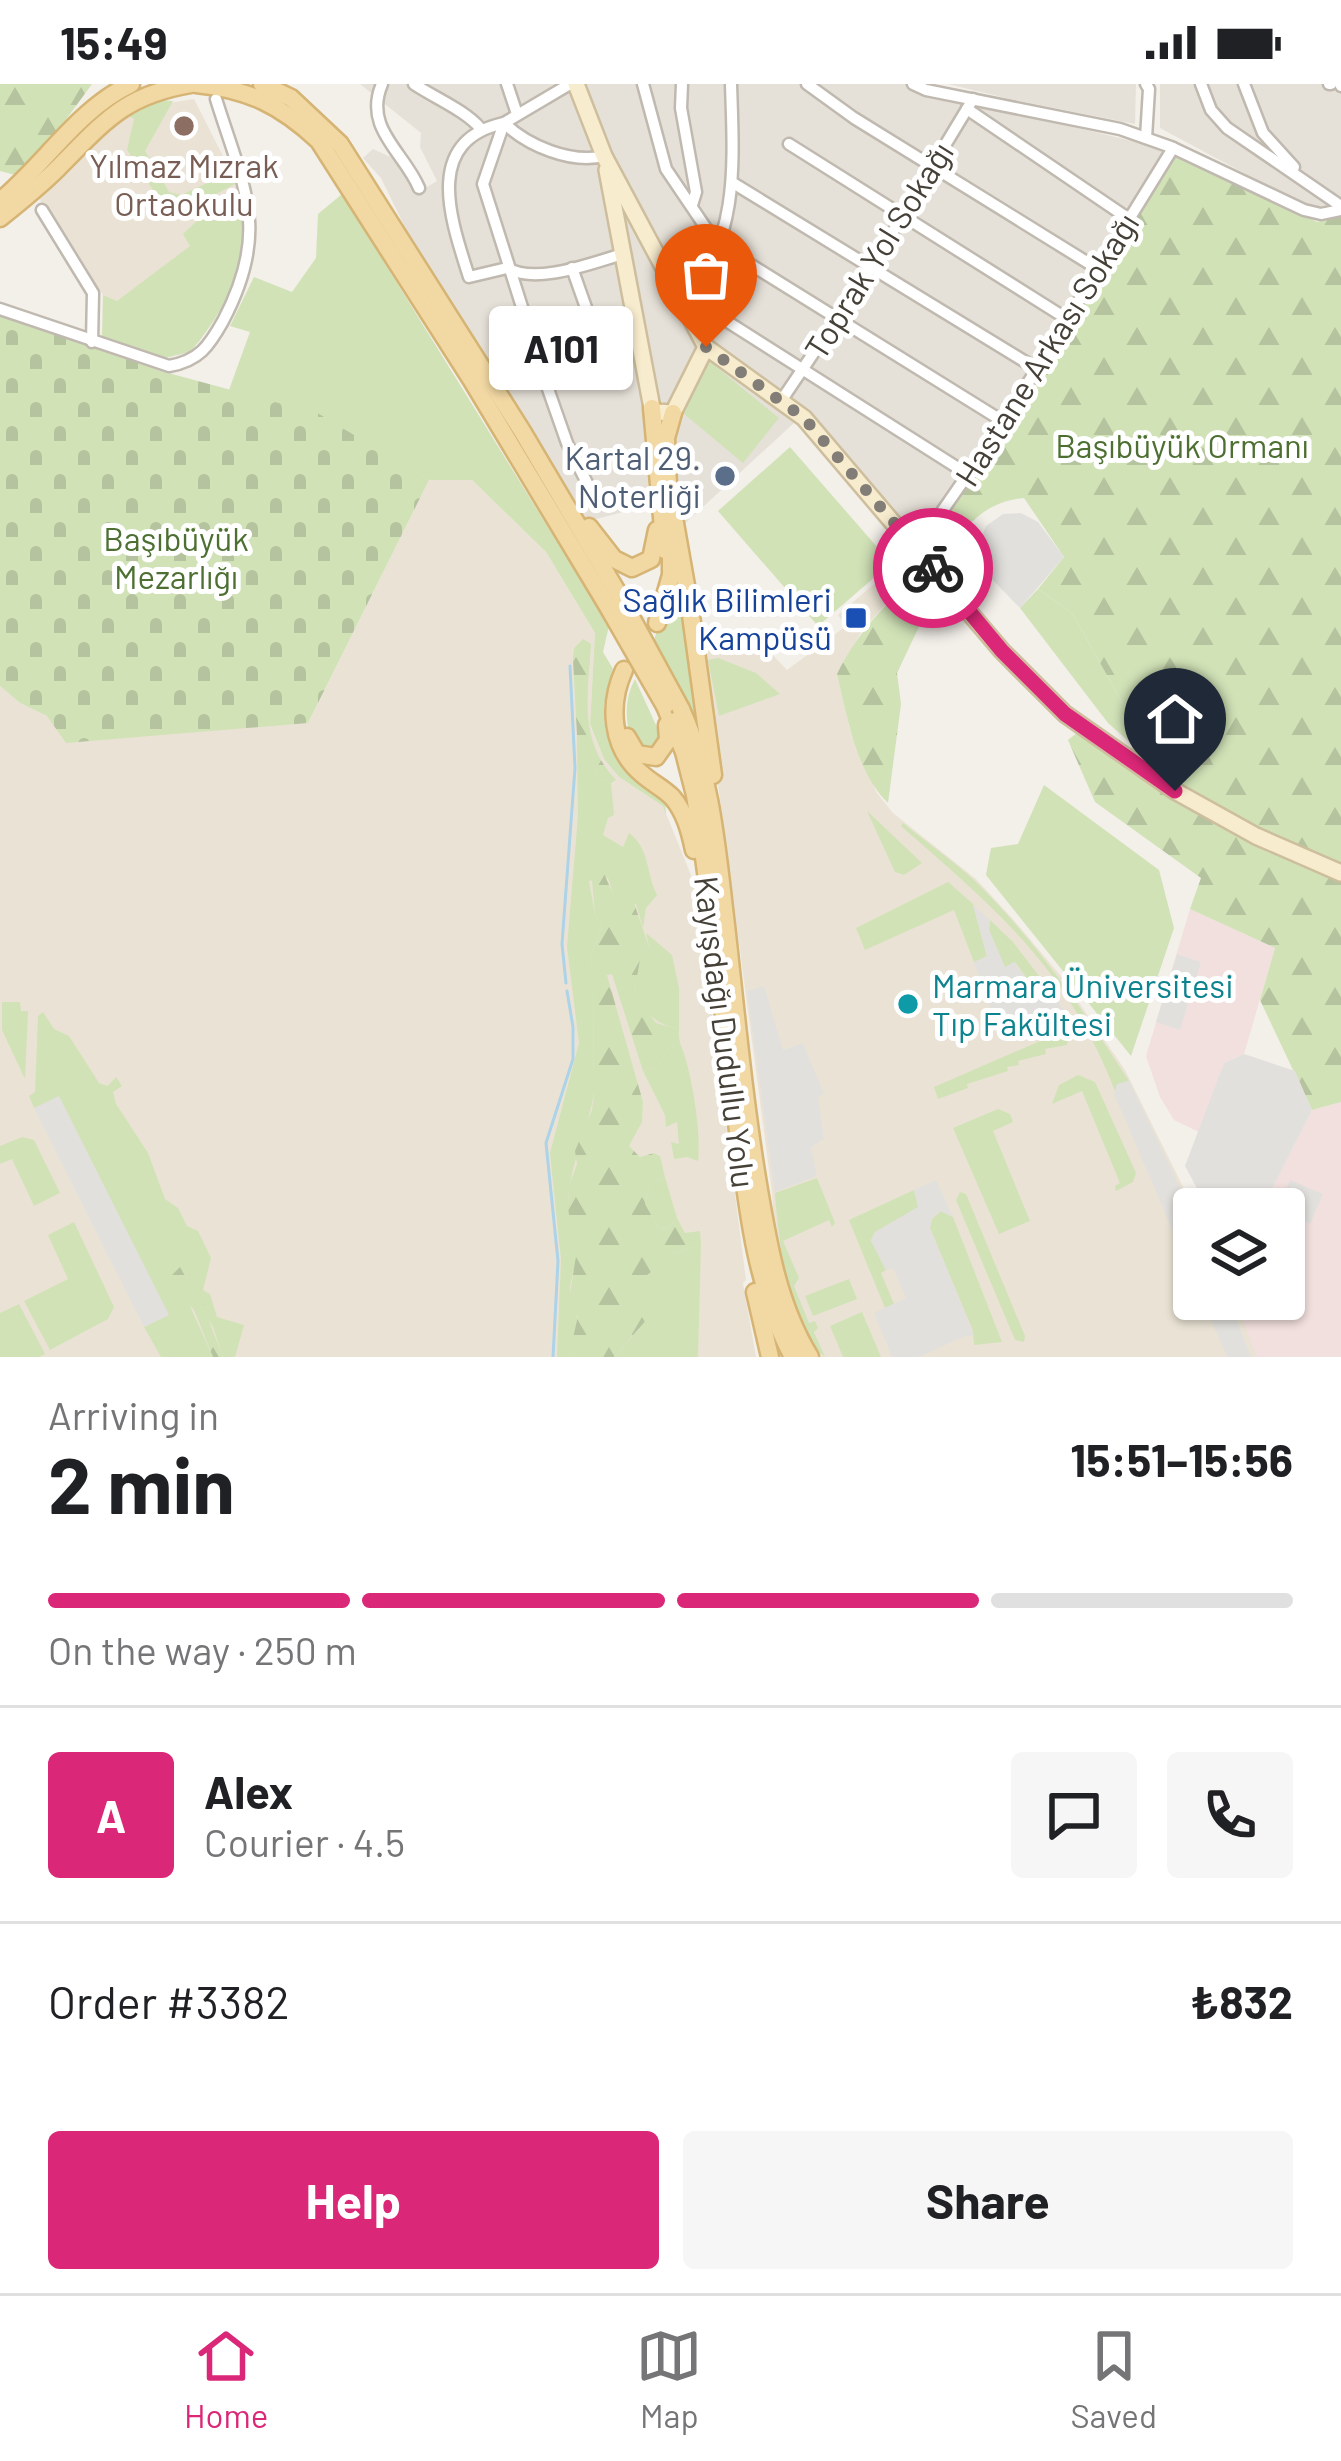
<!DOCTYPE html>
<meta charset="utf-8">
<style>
:root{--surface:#fff;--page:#f6f6f6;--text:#202124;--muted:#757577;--line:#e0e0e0;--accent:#db2777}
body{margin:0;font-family:Barlow,sans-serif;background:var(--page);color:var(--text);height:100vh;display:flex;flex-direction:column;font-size:45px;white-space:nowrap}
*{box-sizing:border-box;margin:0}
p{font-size:39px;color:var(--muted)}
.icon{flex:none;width:66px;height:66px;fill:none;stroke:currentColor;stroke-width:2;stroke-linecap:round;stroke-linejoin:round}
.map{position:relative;height:1273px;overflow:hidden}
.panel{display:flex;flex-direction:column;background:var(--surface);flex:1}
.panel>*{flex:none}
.buttons{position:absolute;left:1173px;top:1104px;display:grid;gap:24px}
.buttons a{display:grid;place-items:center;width:132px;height:132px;border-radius:12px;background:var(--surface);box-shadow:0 3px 9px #0004;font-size:60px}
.pin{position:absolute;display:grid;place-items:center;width:102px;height:102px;color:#fff;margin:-123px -51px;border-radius:50% 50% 50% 0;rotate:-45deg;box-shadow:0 0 12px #0007}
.pin .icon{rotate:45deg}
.courier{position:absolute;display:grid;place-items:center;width:120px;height:120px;margin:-60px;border:9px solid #db2777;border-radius:50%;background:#fff;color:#222;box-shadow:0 3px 15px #0007}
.bubble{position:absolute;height:84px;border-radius:12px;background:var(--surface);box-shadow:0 3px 9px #0004;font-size:39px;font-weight:700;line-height:84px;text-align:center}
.head em{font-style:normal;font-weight:700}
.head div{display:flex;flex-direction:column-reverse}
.head{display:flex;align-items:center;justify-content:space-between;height:204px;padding:0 48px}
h1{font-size:78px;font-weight:700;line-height:90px}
.bar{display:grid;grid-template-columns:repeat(4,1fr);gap:18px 12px;align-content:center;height:144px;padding:0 48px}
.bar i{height:15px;border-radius:9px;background:var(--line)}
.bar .on{background:var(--accent)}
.bar p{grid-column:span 4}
.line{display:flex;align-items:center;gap:30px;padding:0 48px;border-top:3px solid var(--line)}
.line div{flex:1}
.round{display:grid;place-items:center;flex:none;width:126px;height:126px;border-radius:12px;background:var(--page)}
.action{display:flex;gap:24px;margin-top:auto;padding:24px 48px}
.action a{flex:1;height:138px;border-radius:12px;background:var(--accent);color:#fff;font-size:48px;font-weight:700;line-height:138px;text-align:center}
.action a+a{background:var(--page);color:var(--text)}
.status{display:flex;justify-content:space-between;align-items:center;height:84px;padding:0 60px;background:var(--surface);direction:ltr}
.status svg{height:33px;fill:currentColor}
.menu{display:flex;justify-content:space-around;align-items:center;height:168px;border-top:3px solid var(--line);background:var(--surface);font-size:33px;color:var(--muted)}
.menu a{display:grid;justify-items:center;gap:6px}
.menu .on{color:var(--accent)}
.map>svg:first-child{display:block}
.residential{fill:#e6e1d8}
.education{fill:#eae3d5}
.medical{fill:#f2e0de}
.green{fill:#d1e2b7}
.forest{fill:url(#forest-firs)}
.cemetery{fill:url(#cemetery-stones)}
.parking{fill:#e2e0dd}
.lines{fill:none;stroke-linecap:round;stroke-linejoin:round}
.stream{stroke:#add3e8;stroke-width:3}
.street-casing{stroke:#c0b9b0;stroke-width:15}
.secondary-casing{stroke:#cdbe9e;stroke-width:20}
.primary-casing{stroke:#d5b474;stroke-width:21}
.street{stroke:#fff;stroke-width:10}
.secondary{stroke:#f8ecce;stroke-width:15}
.primary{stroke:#f2d8a3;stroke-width:16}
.primary-bridge-casing{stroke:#d5b474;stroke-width:21;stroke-linecap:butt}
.primary-bridge{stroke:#f2d8a3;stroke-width:16}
.done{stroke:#827d76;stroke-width:12;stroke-dasharray:0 21.6}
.route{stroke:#db2777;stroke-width:15}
.education-dot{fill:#8d6e63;stroke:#fff;stroke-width:4.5}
.service-dot{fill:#5c6f8a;stroke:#fff;stroke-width:4.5}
.transit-dot{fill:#1a4fb4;stroke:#fff;stroke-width:4.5}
.culture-dot{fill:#0f9aa8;stroke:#fff;stroke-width:4.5}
.labels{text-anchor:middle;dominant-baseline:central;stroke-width:10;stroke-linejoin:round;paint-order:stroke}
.education-label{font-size:33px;fill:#785e54;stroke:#fff}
.street-label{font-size:33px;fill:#454038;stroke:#fff}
.park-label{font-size:33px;fill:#4d7032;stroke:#fff}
.service-label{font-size:33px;fill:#4e5e75;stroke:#fff;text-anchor:end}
.transit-label{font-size:33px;fill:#164399;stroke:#fff;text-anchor:end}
.culture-label{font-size:33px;fill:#0d838f;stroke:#fff;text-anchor:start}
</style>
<div class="status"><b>15:49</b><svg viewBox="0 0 49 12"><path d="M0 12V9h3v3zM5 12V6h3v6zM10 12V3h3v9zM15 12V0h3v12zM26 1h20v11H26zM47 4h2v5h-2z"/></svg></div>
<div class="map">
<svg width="1341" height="1273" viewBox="0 0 1341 1273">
<defs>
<pattern id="forest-firs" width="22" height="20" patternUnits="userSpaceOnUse" patternTransform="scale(3)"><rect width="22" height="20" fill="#d1e2b7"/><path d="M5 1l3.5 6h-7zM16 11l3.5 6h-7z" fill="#b5c39e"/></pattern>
<pattern id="cemetery-stones" width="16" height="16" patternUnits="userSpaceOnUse" patternTransform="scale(3)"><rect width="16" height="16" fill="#d1e2b7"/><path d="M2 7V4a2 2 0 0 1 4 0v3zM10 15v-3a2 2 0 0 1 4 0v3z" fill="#b5c39e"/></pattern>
</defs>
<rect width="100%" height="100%" fill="#f3efe9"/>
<g class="residential">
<path d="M360 0H912L971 19 1175 67 922 463 795 338 679 445 670 389 649 385V421L593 436 585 435 567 412 420 174 381 94 363 74 373 65 397 76 415 110 437 97 420 63 421 49Z"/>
<path d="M948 0H1136L1135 40 1010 15Z"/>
<path d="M1160 0H1341V121L1309 124 1160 44Z"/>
</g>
<g class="education">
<path d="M194 15 231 88 244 128 230 204 199 258 103 211 36 110 94 53 136 24Z"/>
<path d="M429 396H472L546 468 595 549 590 641 604 675 619 693 663 722 691 791 698 822 746 1196 743 1199 756 1273H0V602L20 619 47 632 308 639Z"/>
<path d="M908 471 922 488 890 515 862 547 837 590 850 646 877 709 893 729 976 795 1012 834 1060 891 1125 986 1194 1125V1215H1252L1253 1232 1243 1233 1258 1273H821L796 1226 775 1158 772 1108 700 565 751 548 787 586 846 542 838 531Z"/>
</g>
<g class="medical">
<path d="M1190 825 1275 864 1244 970 1224 979 1199 1048 1174 1036 1160 1013 1146 972Z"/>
<path d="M1341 1018V1273H1257L1242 1234 1253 1231 1252 1215H1284V1125H1262L1312 1026Z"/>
</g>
<g class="green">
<path d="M157 16 173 17 145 67 169 108 181 111 231 88 235 100 179 130 164 123 127 66 134 35 126 30Z"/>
<path d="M342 110 609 542 603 568 613 585C590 650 613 681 665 718L666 731 663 722 619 693 604 675 590 640 595 549 546 468 472 396H429L393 376 229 306 250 248 230 242 254 193 292 208 316 174 318 130Z"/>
<path d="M238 111C258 165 226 227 190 268L165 274 102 252 103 211 117 217 190 162 183 150 200 134Z"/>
<path d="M709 277 779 334 743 379 684 330 695 300Z"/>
<path d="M790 363 891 479 818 542 718 427Z"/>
<path d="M677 488 705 672 653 559Z"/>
<path d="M1038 505 1072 529 1141 652 1134 662 1108 639 1020 524Z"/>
<path d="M718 574 756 589 780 610 719 632 708 576Z"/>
<path d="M635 595 660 650V659L651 668 632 658C625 636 624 616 635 595Z"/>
<path d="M577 651 600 695 611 699 614 731 608 734 603 751 623 763 629 749C650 765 646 789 657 811L646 824 643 844 636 820 613 810 608 794 589 797 595 831 602 842 589 877 593 890 594 1008C589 1043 573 1073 569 1107 566 1129 576 1150 576 1172 576 1184 569 1197 570 1209 571 1219 578 1226 577 1236 576 1250 572 1259 574 1273H557L561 1176 550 1069 579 959 567 863 578 731Z"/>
<path d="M1044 701 1159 786 1174 844 1131 972 986 791 991 764 1018 760Z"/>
<path d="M867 727 922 779 904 791 895 788Z"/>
<path d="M903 739C927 759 954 777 976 798 1036 857 1084 927 1129 997L1118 1000 1115 1007C1067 884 998 827 901 742Z"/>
<path d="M948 798 973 820 987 873 974 878 954 826 865 866 856 844Z"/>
<path d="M990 836 1013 858 1056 914 1044 918 1015 878 1005 884 989 846Z"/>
<path d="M646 849 672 871 679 904V951L678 945C654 939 647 930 634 910L641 869 649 863Z"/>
<path d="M2 918H20L21 927H28L25 995 2 946Z"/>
<path d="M43 928 54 945 69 952 99 999 108 1002 116 993 122 1002 113 1008 116 1020 148 1069 165 1115 178 1124 187 1142 198 1147 211 1174 203 1206 210 1210 217 1233 244 1241 235 1273H223L213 1243 188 1201 186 1190 188 1218 213 1273H161L144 1243 168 1230 59 1013 34 1024 29 1012 35 1008 38 932Z"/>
<path d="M1070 944 1067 961 1045 965 1046 970 1018 977 1019 981 1007 983 1008 987 967 1000 968 1004 938 1015 934 1003Z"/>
<path d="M680 959C691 983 702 1051 698 1077L687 1073 674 1075 671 1058 679 1060 677 1038 666 1043 665 1031 643 987 657 984 669 964Z"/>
<path d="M1078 991 1095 998 1136 1089 1133 1098 1116 1107 1115 1102 1120 1099 1082 1007 1052 1020 1059 1001Z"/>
<path d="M998 1025 1010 1030 1013 1038 993 1047 1030 1137 999 1150 953 1044Z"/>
<path d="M22 1053 34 1056 60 1109 34 1122 12 1075 0 1080V1062Z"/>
<path d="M665 1093 677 1134 669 1144 659 1145 645 1120 651 1099Z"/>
<path d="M817 1094 835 1139 832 1143 829 1136 783 1157 799 1194 794 1202 809 1239 815 1237 818 1244 814 1248 825 1273C789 1243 778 1155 775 1109Z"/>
<path d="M914 1106 919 1123 875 1148 871 1156 886 1186 881 1189 894 1220 885 1224 849 1136Z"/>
<path d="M960 1108 966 1110 1025 1252 1024 1258 1015 1256 956 1116Z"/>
<path d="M941 1127 953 1133 1002 1258 974 1261 973 1247 930 1144 932 1135Z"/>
<path d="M74 1138 114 1223 108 1235 50 1266 24 1217 68 1195 48 1151Z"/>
<path d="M701 1160 698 1273H614L639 1245 646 1192 673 1170Z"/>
<path d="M849 1195 857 1215 813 1232 805 1212Z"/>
<path d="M19 1220 45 1270 39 1273H0V1229Z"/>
<path d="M862 1228 881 1273H843L830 1242Z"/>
</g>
<g class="forest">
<path d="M0 0H92L43 67 19 92 0 87Z"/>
<path d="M1175 67 1317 138 1341 133V1018L1312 1026 1260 916 1275 864 1190 825 1201 794 1095 718 1068 656 1078 648 1122 676 1141 652 1072 529 1038 505 1064 473 1024 414C983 417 964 445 940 475L922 463Z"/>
<path d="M922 488 937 505 897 589 901 620 888 719C856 688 847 632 837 590 858 548 886 518 922 488Z"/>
<path d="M583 555 591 560C588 611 578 656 616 696L611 699 600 695 577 651 573 576 574 564Z"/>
<path d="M591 785H602L613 810 621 808 632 813 649 863 641 870 634 910 656 939 678 945 680 959 669 964 657 984 643 987 612 890 607 891 643 1018 642 1038 629 1062 640 1073 654 1069 660 1072 665 1093 651 1099 645 1120 659 1145 669 1144 677 1134 685 1149 700 1147 701 1160 673 1170 646 1192 645 1211 651 1220 648 1234 614 1273H574L572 1258 578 1232 572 1228 570 1209 576 1172 568 1124 569 1102 577 1080 575 1067 592 1026 594 1008 593 891 589 877 602 842 595 831Z"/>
<path d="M180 1183 200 1219 210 1224 209 1237 223 1273H213L194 1226 170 1201V1193Z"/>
</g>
<path class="cemetery" d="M0 231 161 287 319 330 429 396 308 639 66 659 47 632 20 619 0 602Z"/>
<g class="parking">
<path d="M1021 429 1038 438 1064 473 1020 524 981 484 976 467 986 442 1003 430Z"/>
<path d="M973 821 990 836 989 846 1005 883 1014 878 1044 918 1056 914 1067 932 1003 958 974 878 987 872Z"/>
<path d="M1177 870 1201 878 1180 946 1156 938Z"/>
<path d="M764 902 783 966 803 959 824 1010 818 1013 824 1055 811 1063 817 1092 775 1108 747 907Z"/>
<path d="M1244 970 1295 987 1312 1026 1262 1125H1208L1185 1082 1224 979Z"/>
<path d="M1129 997 1194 1133V1196L1114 1010 1117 1000Z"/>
<path d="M59 1012 169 1231 144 1243 34 1024Z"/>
<path d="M936 1096 953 1133 940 1127 932 1134 930 1144 974 1252H965L919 1273H892L874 1229 906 1214 893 1184 886 1186 871 1157 875 1148 918 1123 914 1106Z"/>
<path d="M1290 1096 1323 1110 1310 1140 1277 1125Z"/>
<path d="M1202 1215H1228L1251 1273H1227Z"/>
</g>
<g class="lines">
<g class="stream">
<path d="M566 899 562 860 575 684 570 582"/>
<path d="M553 1273 558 1177 546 1059 573 975V943L567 907"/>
</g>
<g class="street-casing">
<g id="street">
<path d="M382 0C363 44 404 68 419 104"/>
<path d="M414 0C435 14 466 27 480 44"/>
<path d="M507 0 517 30"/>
<path d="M570 0 504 39 483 100 547 302 567 359 591 407"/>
<path d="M643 0 666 85 716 159 1004 338"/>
<path d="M682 0 681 24 696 108 692 121"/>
<path d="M807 0 854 34 1098 185"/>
<path d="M913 0 926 6 1120 45 1171 63 1304 126 1321 130 1341 126"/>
<path d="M1201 0 1211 26 1227 44 1341 122"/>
<path d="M1244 0 1263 49 1294 83"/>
<path d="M1329 0H1331"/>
<path d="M1340 0 1341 2"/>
<path d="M967 25 1129 135"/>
<path d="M1146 54 1149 5 1146 0"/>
<path d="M789 60 1067 235"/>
<path d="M604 72C571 80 528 62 504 39 422 57 451 136 469 193L507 184C537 201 591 179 623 170"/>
<path d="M733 99 1037 285"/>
<path d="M42 126 93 209 92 258"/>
<path d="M572 184 595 249 638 241"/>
<path d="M692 207 706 224 969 391"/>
<path d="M687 211C741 155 733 71 731 0"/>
<path d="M0 225 169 282C199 277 209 262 223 237 271 146 244 105 216 15"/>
<path d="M781 317 871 184 973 15"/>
<path d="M916 465 1004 338 1173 64"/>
</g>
</g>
<g class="secondary-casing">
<g id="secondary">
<path d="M576 0 604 72 706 263 804 334 1002 567 1065 630 1175 707 1256 752 1341 789"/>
<path d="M607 86 652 324 656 328 673 329 706 263"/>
</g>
</g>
<g class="primary-casing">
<g id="primary">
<path d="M196 0C248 5 281 21 319 57L471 295 607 521"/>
<path d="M262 0 291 14 340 60 522 347 619 511"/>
<path d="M0 117C45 80 78 25 131 0"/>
<path d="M0 134C20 118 40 102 58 84 104 38 124 11 191 0"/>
<path d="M652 324 665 466"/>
<path d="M667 394 690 524 713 691"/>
<path d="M668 402 666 354 673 329"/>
<path d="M589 443 614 475 632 484 651 475 657 446"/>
<path d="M657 539 671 491V458"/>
<path d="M624 586C608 621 611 664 642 690 652 699 663 704 672 713 685 728 690 747 694 766"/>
<path d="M665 622 684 668 695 711C711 814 722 919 735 1023 746 1108 752 1197 793 1273"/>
<path d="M681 625C712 693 717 767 726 841 736 929 744 1018 759 1106 769 1165 779 1222 810 1273"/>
<path d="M627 653 637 670 656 673 668 656 667 641"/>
<path d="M755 1208 770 1273"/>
</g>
</g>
<use href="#street" class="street"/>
<use href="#secondary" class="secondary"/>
<use href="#primary" class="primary"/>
<g class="primary-bridge-casing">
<g id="primary-bridge">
<path d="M619 511 681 625"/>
<path d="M607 521 665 622"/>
</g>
</g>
<use href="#primary-bridge" class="primary-bridge"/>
</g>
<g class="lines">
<path class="done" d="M706 263 804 334 933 484"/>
<path class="route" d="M933 484 1002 567 1065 630 1175 707"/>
</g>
<circle class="education-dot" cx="184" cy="42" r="12"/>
<circle class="service-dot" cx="725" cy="392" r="12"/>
<rect class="transit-dot" x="844" y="522" width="24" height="24" rx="6"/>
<circle class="culture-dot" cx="908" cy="920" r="12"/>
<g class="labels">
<g class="education-label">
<text x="184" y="81">Yılmaz Mızrak<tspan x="184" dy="38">Ortaokulu</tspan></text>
</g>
<g class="street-label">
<text transform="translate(878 166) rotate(-58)">Toprak Yol Sokağı</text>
<text transform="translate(1046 265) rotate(-58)">Hastane Arkası Sokağı</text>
<text transform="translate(726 948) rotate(83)">Kayışdağı Dudullu Yolu</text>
</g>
<g class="park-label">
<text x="1182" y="361">Başıbüyük Ormanı</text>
<text x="176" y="454">Başıbüyük<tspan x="176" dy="38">Mezarlığı</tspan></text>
</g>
<g class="service-label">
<text x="701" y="373">Kartal 29.<tspan x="701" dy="38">Noterliği</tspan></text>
</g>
<g class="transit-label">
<text x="832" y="515">Sağlık Bilimleri<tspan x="832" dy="38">Kampüsü</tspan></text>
</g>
<g class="culture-label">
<text x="932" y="901">Marmara Üniversitesi<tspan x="932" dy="38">Tıp Fakültesi</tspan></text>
</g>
</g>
</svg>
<div class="buttons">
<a><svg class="icon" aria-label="layers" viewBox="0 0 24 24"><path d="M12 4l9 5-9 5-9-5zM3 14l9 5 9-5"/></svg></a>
</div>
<div class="pin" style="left:706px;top:263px;background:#ea580c"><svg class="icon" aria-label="bag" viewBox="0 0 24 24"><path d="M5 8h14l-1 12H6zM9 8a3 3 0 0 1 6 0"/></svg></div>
<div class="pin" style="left:1175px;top:707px;background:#1f2937"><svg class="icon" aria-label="home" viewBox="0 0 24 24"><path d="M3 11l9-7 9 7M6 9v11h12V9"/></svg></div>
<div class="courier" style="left:933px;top:484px"><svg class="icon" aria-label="bike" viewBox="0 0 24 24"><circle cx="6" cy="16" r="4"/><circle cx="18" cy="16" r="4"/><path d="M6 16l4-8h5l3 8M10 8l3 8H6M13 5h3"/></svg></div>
<div class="bubble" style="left:489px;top:222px;width:144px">A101</div>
</div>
<section class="panel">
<div class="head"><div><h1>2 min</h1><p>Arriving in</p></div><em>15:51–15:56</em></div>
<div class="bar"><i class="on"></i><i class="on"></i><i class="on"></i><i></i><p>On the way · 250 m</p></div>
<div class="line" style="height:216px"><b class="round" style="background:var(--accent);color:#fff">A</b><div><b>Alex</b><p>Courier · 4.5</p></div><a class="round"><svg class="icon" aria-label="chat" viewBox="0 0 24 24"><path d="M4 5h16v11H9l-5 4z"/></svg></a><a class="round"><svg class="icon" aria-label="phone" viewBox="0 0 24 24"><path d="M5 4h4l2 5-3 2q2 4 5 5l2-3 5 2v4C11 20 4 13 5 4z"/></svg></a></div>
<div class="line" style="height:156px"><div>Order #3382</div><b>₺832</b></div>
<div class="action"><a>Help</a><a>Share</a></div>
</section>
<nav class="menu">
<a class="on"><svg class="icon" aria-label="home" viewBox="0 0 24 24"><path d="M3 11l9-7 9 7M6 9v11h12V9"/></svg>Home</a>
<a><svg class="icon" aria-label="map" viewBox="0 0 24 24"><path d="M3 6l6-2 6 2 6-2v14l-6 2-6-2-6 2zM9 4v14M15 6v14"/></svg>Map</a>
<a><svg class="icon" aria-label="saved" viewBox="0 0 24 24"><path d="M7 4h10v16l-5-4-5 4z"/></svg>Saved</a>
</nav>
